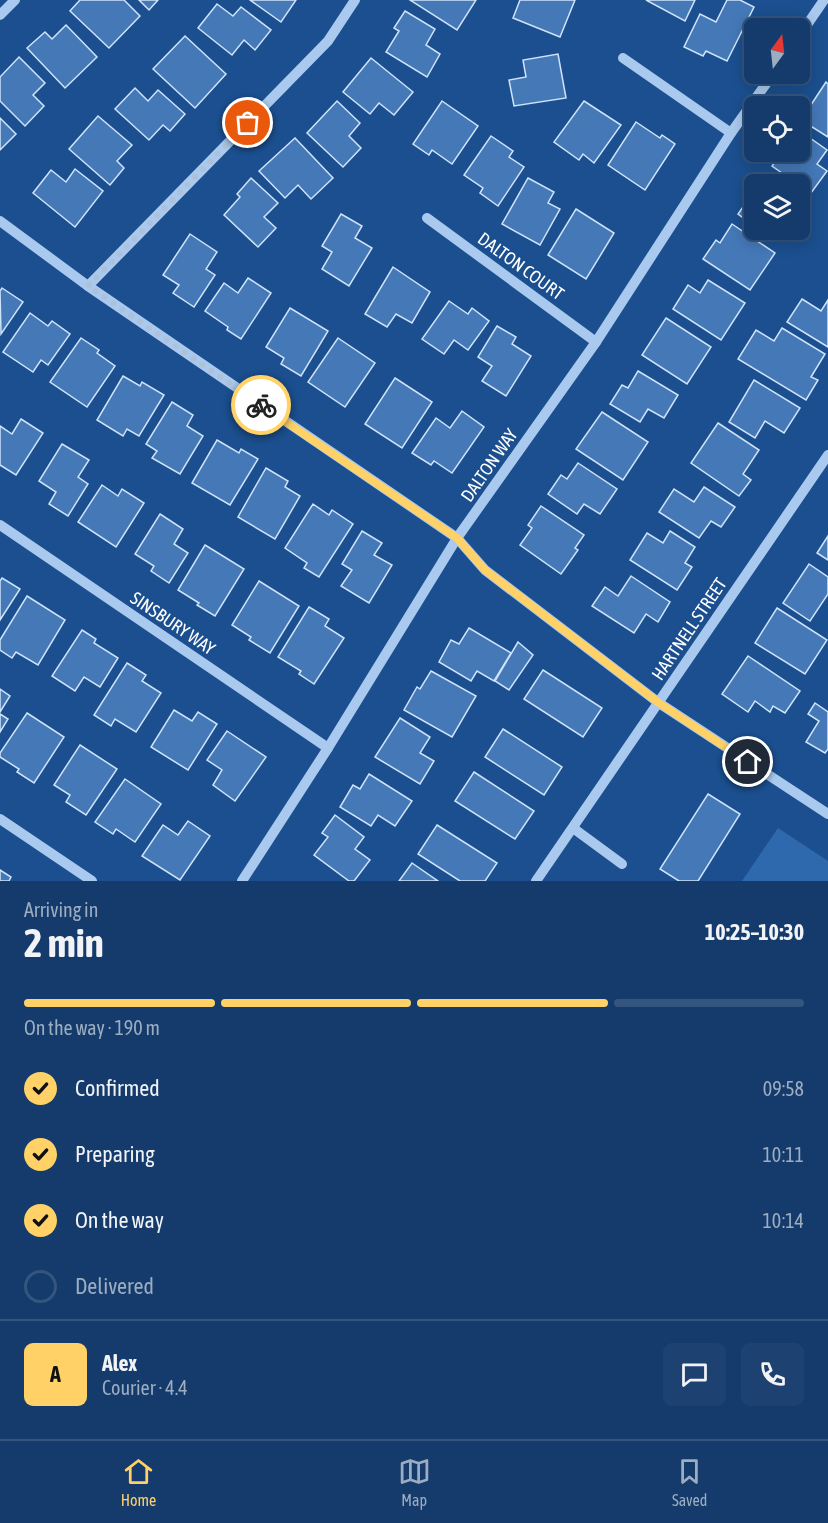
<!DOCTYPE html>
<meta charset="utf-8">
<style>
:root{--surface:#143b6b;--page:#1d4271;--text:#f1f3f6;--muted:#9dadc1;--line:#33557e;--accent:#ffd166}
body{margin:0;font-family:"Asap Condensed",sans-serif;background:var(--page);color:var(--text);height:100vh;display:flex;flex-direction:column;font-size:22px;white-space:nowrap}
*{box-sizing:border-box;margin:0}
p{font-size:20px;color:var(--muted)}
.icon{flex:none;width:33px;height:33px;fill:none;stroke:currentColor;stroke-width:2;stroke-linecap:round;stroke-linejoin:round}
.map{position:relative;height:881px;overflow:hidden}
.sheet{display:flex;flex-direction:column;background:var(--surface);flex:1}
.sheet>*{flex:none}
.needle{width:39px;rotate:15deg}
.fabs{position:absolute;left:744px;top:18px;display:grid;gap:12px}
.fabs a{display:grid;place-items:center;width:66px;height:66px;border-radius:9px;background:var(--surface);box-shadow:0 3px 15px #0003,0 0 0 2px var(--line);font-size:30px}
.pin{position:absolute;display:grid;place-items:center;width:51px;height:51px;color:#fff;margin:-26px;border:3px solid #fff;border-radius:50%;box-shadow:0 2px 6px #0007}
.courier{position:absolute;display:grid;place-items:center;width:60px;height:60px;margin:-30px;border:4px solid #ffd166;border-radius:50%;background:#fff;color:#222;box-shadow:0 2px 8px #0007}
.head em{font-style:normal;font-weight:700}
.head div{display:flex;flex-direction:column-reverse}
.head{display:flex;align-items:center;justify-content:space-between;height:102px;padding:0 24px}
h1{font-size:39px;font-weight:700;line-height:45px}
.bar{display:grid;grid-template-columns:repeat(4,1fr);gap:9px 6px;align-content:center;height:72px;padding:0 24px}
.bar i{height:8px;border-radius:4px;background:var(--line)}
.bar .current{background:var(--accent)}
.bar p{grid-column:span 4}
.line{display:flex;align-items:center;gap:15px;padding:0 24px;border-top:2px solid var(--line)}
.line div{flex:1}
.round{display:grid;place-items:center;flex:none;width:63px;height:63px;border-radius:9px;background:var(--page)}
ol{padding:0 24px;list-style:none}
li{display:flex;align-items:center;gap:18px;height:66px}
li p{margin-inline-start:auto}
li .icon{padding:6px;border-radius:50%;background:var(--accent);color:#111;stroke-width:4}
li:last-child{color:var(--muted)}
li i{width:33px;height:33px;border:3px solid var(--line);border-radius:50%}
.tabs{display:flex;justify-content:space-around;align-items:center;height:84px;border-top:2px solid var(--line);background:var(--surface);font-size:16px;color:var(--muted)}
.tabs a{display:grid;justify-items:center;gap:3px}
.tabs .current{color:var(--accent)}
.map>svg:first-child{display:block}
.green{fill:#2e69ad}
.building{fill:#4478b7;stroke:#cfe3fa;stroke-width:1.5}
.lines{fill:none;stroke-linecap:round;stroke-linejoin:round}
.minor{stroke:#a9c9ee;stroke-width:10}
.done{stroke:#afc1d8;stroke-width:6;stroke-dasharray:0 10.8}
.route{stroke:#ffd166;stroke-width:8}
.labels{text-anchor:middle;dominant-baseline:central;stroke-width:4.5;stroke-linejoin:round;paint-order:stroke}
.street-label{font-size:18px;fill:#fff;stroke:#1b4f8f}
</style>
<div class="map">
<svg width="828" height="881" viewBox="0 0 828 881">
<rect width="100%" height="100%" fill="#1b4f8f"/>
<path class="green" d="M778 828 828 861V881H742Z"/>
<g class="building">
<path d="M80 0H124L140 16 109 48 70 11Z"/>
<path d="M139 0H158L149 10Z"/>
<path d="M250 0H296L281 22Z"/>
<path d="M410 0H476L457 30Z"/>
<path d="M520 0H575L560 37 513 18Z"/>
<path d="M646 0H695L685 21Z"/>
<path d="M727 0H740L754 7 727 61 706 51 703 56 684 47 700 14 716 22Z"/>
<path d="M217 4 233 16 241 7 271 30 255 50 244 40 232 55 198 28Z"/>
<path d="M405 11 435 29 426 45 440 54 427 77 386 52 399 31 394 28Z"/>
<path d="M66 25 97 57 65 88 27 48 45 32 52 39Z"/>
<path d="M185 36 226 74 195 108 153 69Z"/>
<path d="M558 54 566 98 514 106 509 80 526 77 523 60Z"/>
<path d="M19 57 45 83 33 95 44 106 25 126 0 101V77Z"/>
<path d="M371 58 413 92 394 115 379 103 370 114 343 92Z"/>
<path d="M826 82 828 84V137L801 120Z"/>
<path d="M135 88 148 101 158 90 185 114 170 131 163 125 149 140 115 109Z"/>
<path d="M337 101 360 123 349 136 361 148 343 167 307 133Z"/>
<path d="M442 101 478 126 452 164 432 150 429 155 413 144Z"/>
<path d="M584 101 621 125 594 163 583 154 579 160 554 142Z"/>
<path d="M98 116 132 145 117 161 124 168 110 185 69 149Z"/>
<path d="M0 118 16 134 0 150Z"/>
<path d="M636 122 660 138 662 135 675 144 645 190 608 165Z"/>
<path d="M800 131 827 150 817 164 827 171 811 193 772 166 782 152H800Z"/>
<path d="M491 136 513 151 509 157 524 167 498 206 480 193 483 188 464 175Z"/>
<path d="M295 138 333 178 311 199 298 185 285 198 259 171Z"/>
<path d="M75 169 103 191 75 227 33 193 51 170 66 182Z"/>
<path d="M251 178 278 203 264 217 276 228 258 247 224 215 240 197 237 194Z"/>
<path d="M528 178 554 192 548 203 560 209 540 245 502 224Z"/>
<path d="M754 191V226L738 214Z"/>
<path d="M800 203 810 210 800 224Z"/>
<path d="M576 209 614 233 586 279 548 255Z"/>
<path d="M341 214 362 226 355 238 372 248 349 286 322 269 332 252 322 246Z"/>
<path d="M732 224 775 253 750 290 703 259 716 240 720 243Z"/>
<path d="M190 234 217 252 206 269 215 275 194 307 173 293 179 285 163 275Z"/>
<path d="M393 267 430 292 412 323 396 314 387 327 365 314Z"/>
<path d="M248 278 271 293 241 339 227 330 228 327 205 311 224 283 238 293Z"/>
<path d="M708 280 745 303 721 340 673 309 688 285 700 293Z"/>
<path d="M2 288 23 302 1 334 0 291Z"/>
<path d="M802 299 821 311 828 300V347L787 322Z"/>
<path d="M449 301 468 314 472 308 489 321 468 350 454 340 444 354 422 339Z"/>
<path d="M290 308 328 331 301 376 281 364 284 358 266 347Z"/>
<path d="M30 313 48 326 52 321 70 334 48 365 41 360 33 372 3 352Z"/>
<path d="M666 318 711 347 687 384 642 355Z"/>
<path d="M497 326 516 337 512 344 531 356 506 396 482 381 492 366 478 357Z"/>
<path d="M782 328 825 354 811 377 818 380 806 400 738 359 756 330 774 341Z"/>
<path d="M81 338 99 350 97 353 115 366 87 407 50 382Z"/>
<path d="M338 338 375 363 345 407 308 382Z"/>
<path d="M638 371 678 395 664 418 648 409 640 422 610 404 622 385 628 388Z"/>
<path d="M123 376 140 386 142 382 164 395 139 436 127 429 123 436 97 420Z"/>
<path d="M395 378 432 402 402 448 365 424Z"/>
<path d="M754 380 800 408 784 433 765 421 755 438 729 422Z"/>
<path d="M172 402 193 415 187 426 203 436 180 474 152 458 157 451 146 444Z"/>
<path d="M462 411 484 427 452 473 434 461 431 465 412 453 436 418 450 428Z"/>
<path d="M602 412 648 442 623 480 576 449Z"/>
<path d="M21 419 43 433 16 475 0 465V426L12 434Z"/>
<path d="M718 423 759 450 743 474 751 480 739 496 691 463Z"/>
<path d="M217 440 239 453 241 449 258 459 230 505 192 483Z"/>
<path d="M62 444 89 460 78 477 88 484 68 516 49 504 56 492 39 481Z"/>
<path d="M578 463 617 489 600 514 584 504 577 514 548 494 561 475 567 479Z"/>
<path d="M266 468 288 481 285 487 300 496 275 539 238 517Z"/>
<path d="M102 485 118 496 122 489 144 503 116 547 78 522Z"/>
<path d="M704 487 735 507 721 527 711 521 699 538 659 512 674 489 694 502Z"/>
<path d="M313 504 329 515 332 510 353 524 319 577 304 568 307 563 285 548Z"/>
<path d="M541 506 584 535 575 548 578 550 561 574 520 545 532 528 528 525Z"/>
<path d="M160 514 183 529 174 544 188 553 169 583 151 571 154 566 135 554Z"/>
<path d="M362 531 382 543 374 555 392 565 369 603 341 586 352 570 342 564Z"/>
<path d="M670 531 695 547 685 563 692 567 677 590 630 560 647 533 663 543Z"/>
<path d="M828 536V560L817 553Z"/>
<path d="M205 545 244 569 215 616 197 605 199 603 178 590Z"/>
<path d="M809 564 828 577V594L810 621 783 603Z"/>
<path d="M631 576 670 602 658 622 646 614 634 633 592 606 605 587 618 596Z"/>
<path d="M2 578 20 589 0 620V581Z"/>
<path d="M259 581 299 606 270 653 249 640 251 637 232 625Z"/>
<path d="M27 596 65 620 38 665 16 652 12 658 0 650V640Z"/>
<path d="M309 607 329 619 325 626 344 638 314 684 299 674 301 671 278 657Z"/>
<path d="M777 608 827 640 805 674 755 643Z"/>
<path d="M469 628 511 653 494 681 477 671 471 681 439 662 451 640 459 644Z"/>
<path d="M82 630 96 639 94 643 118 658 100 687 84 677 75 691 52 676Z"/>
<path d="M518 642 533 655 509 690 495 681Z"/>
<path d="M748 656 800 691 785 713 773 706 770 712 755 701 748 712 722 694Z"/>
<path d="M127 663 146 675 142 681 161 693 136 732 115 719 111 726 94 715Z"/>
<path d="M543 670 602 708 583 737 524 699Z"/>
<path d="M431 671 476 696 452 737 404 710 417 687 420 689Z"/>
<path d="M0 689 10 696 0 712Z"/>
<path d="M815 703 828 712V749L825 753 806 742 819 721 808 714Z"/>
<path d="M174 710 192 721 198 712 217 724 188 770 151 747Z"/>
<path d="M27 713 64 737 34 783 17 772 19 769 0 757V753Z"/>
<path d="M0 714 8 719 0 732Z"/>
<path d="M400 718 430 737 420 753 434 761 420 784 375 757Z"/>
<path d="M503 729 562 767 544 795 485 757Z"/>
<path d="M227 731 266 757 235 801 213 785 222 770 207 760Z"/>
<path d="M80 745 117 769 86 815 66 802 70 795 54 785Z"/>
<path d="M474 772 534 811 515 839 455 801Z"/>
<path d="M369 774 412 801 395 826 378 815 371 826 340 807 353 785 360 789Z"/>
<path d="M125 779 161 804 135 842 116 829 113 834 95 822Z"/>
<path d="M708 794 740 814 698 881H679L660 869Z"/>
<path d="M335 815 364 837 355 849 370 860 354 881H349L314 855 328 837 322 833Z"/>
<path d="M188 821 210 836 180 880 142 856 163 825 178 835Z"/>
<path d="M437 825 497 863 485 881H460L418 854Z"/>
<path d="M412 863 438 881H399Z"/>
<path d="M0 870 11 877 9 881H0Z"/>
</g>
<g class="lines">
<g class="minor">
<path d="M0 15 15 0"/>
<path d="M800 35 824 0"/>
<path d="M623 58 731 133"/>
<path d="M427 218 596 342"/>
<path d="M0 221 88 286 457 538 485 570 659 703 828 814"/>
<path d="M88 286 328 41 355 0"/>
<path d="M0 525 328 748"/>
<path d="M0 819 92 881"/>
<path d="M573 828 622 864"/>
<path d="M242 881 328 748 457 538 596 342 731 133 773 74"/>
<path d="M536 881 828 455"/>
</g>
</g>
<g class="lines">
<path class="done" d="M248 123 88 286 261 405"/>
<path class="route" d="M261 405 457 538 485 570 502 583 659 703 748 762"/>
</g>
<g class="labels">
<g class="street-label">
<text transform="translate(521 266) rotate(36)">DALTON COURT</text>
<text transform="translate(489 465) rotate(-55)">DALTON WAY</text>
<text transform="translate(173 623) rotate(34)">SINSBURY WAY</text>
<text transform="translate(689 629) rotate(-56)">HARTNELL STREET</text>
</g>
</g>
</svg>
<div class="fabs">
<a><svg class="needle" viewBox="-14 -14 28 28"><path d="M0-13l5 13h-10z" fill="#e53935"/><path d="M0 13l5-13h-10z" fill="#9dadc1"/></svg></a>
<a><svg class="icon" aria-label="locate" viewBox="0 0 24 24"><circle cx="12" cy="12" r="6"/><path d="M12 2v4M12 18v4M2 12h4M18 12h4"/></svg></a>
<a><svg class="icon" aria-label="layers" viewBox="0 0 24 24"><path d="M12 4l9 5-9 5-9-5zM3 14l9 5 9-5"/></svg></a>
</div>
<div class="pin" style="left:248px;top:123px;background:#ea580c"><svg class="icon" aria-label="bag" viewBox="0 0 24 24"><path d="M5 8h14l-1 12H6zM9 8a3 3 0 0 1 6 0"/></svg></div>
<div class="pin" style="left:748px;top:762px;background:#1f2937"><svg class="icon" aria-label="home" viewBox="0 0 24 24"><path d="M3 11l9-7 9 7M6 9v11h12V9"/></svg></div>
<div class="courier" style="left:261px;top:405px"><svg class="icon" aria-label="bike" viewBox="0 0 24 24"><circle cx="6" cy="16" r="4"/><circle cx="18" cy="16" r="4"/><path d="M6 16l4-8h5l3 8M10 8l3 8H6M13 5h3"/></svg></div>
</div>
<section class="sheet">
<div class="head"><div><h1>2 min</h1><p>Arriving in</p></div><em>10:25–10:30</em></div>
<div class="bar"><i class="current"></i><i class="current"></i><i class="current"></i><i></i><p>On the way · 190 m</p></div>
<ol>
<li><svg class="icon" aria-label="check" viewBox="0 0 24 24"><path d="M5 12l5 5 9-10"/></svg>Confirmed<p>09:58</p></li>
<li><svg class="icon" aria-label="check" viewBox="0 0 24 24"><path d="M5 12l5 5 9-10"/></svg>Preparing<p>10:11</p></li>
<li><svg class="icon" aria-label="check" viewBox="0 0 24 24"><path d="M5 12l5 5 9-10"/></svg>On the way<p>10:14</p></li>
<li><i></i>Delivered</li>
</ol>
<div class="line" style="height:108px"><b class="round" style="background:var(--accent);color:#111">A</b><div><b>Alex</b><p>Courier · 4.4</p></div><a class="round"><svg class="icon" aria-label="chat" viewBox="0 0 24 24"><path d="M4 5h16v11H9l-5 4z"/></svg></a><a class="round"><svg class="icon" aria-label="phone" viewBox="0 0 24 24"><path d="M5 4h4l2 5-3 2q2 4 5 5l2-3 5 2v4C11 20 4 13 5 4z"/></svg></a></div>
</section>
<nav class="tabs">
<a class="current"><svg class="icon" aria-label="home" viewBox="0 0 24 24"><path d="M3 11l9-7 9 7M6 9v11h12V9"/></svg>Home</a>
<a><svg class="icon" aria-label="map" viewBox="0 0 24 24"><path d="M3 6l6-2 6 2 6-2v14l-6 2-6-2-6 2zM9 4v14M15 6v14"/></svg>Map</a>
<a><svg class="icon" aria-label="saved" viewBox="0 0 24 24"><path d="M7 4h10v16l-5-4-5 4z"/></svg>Saved</a>
</nav>
